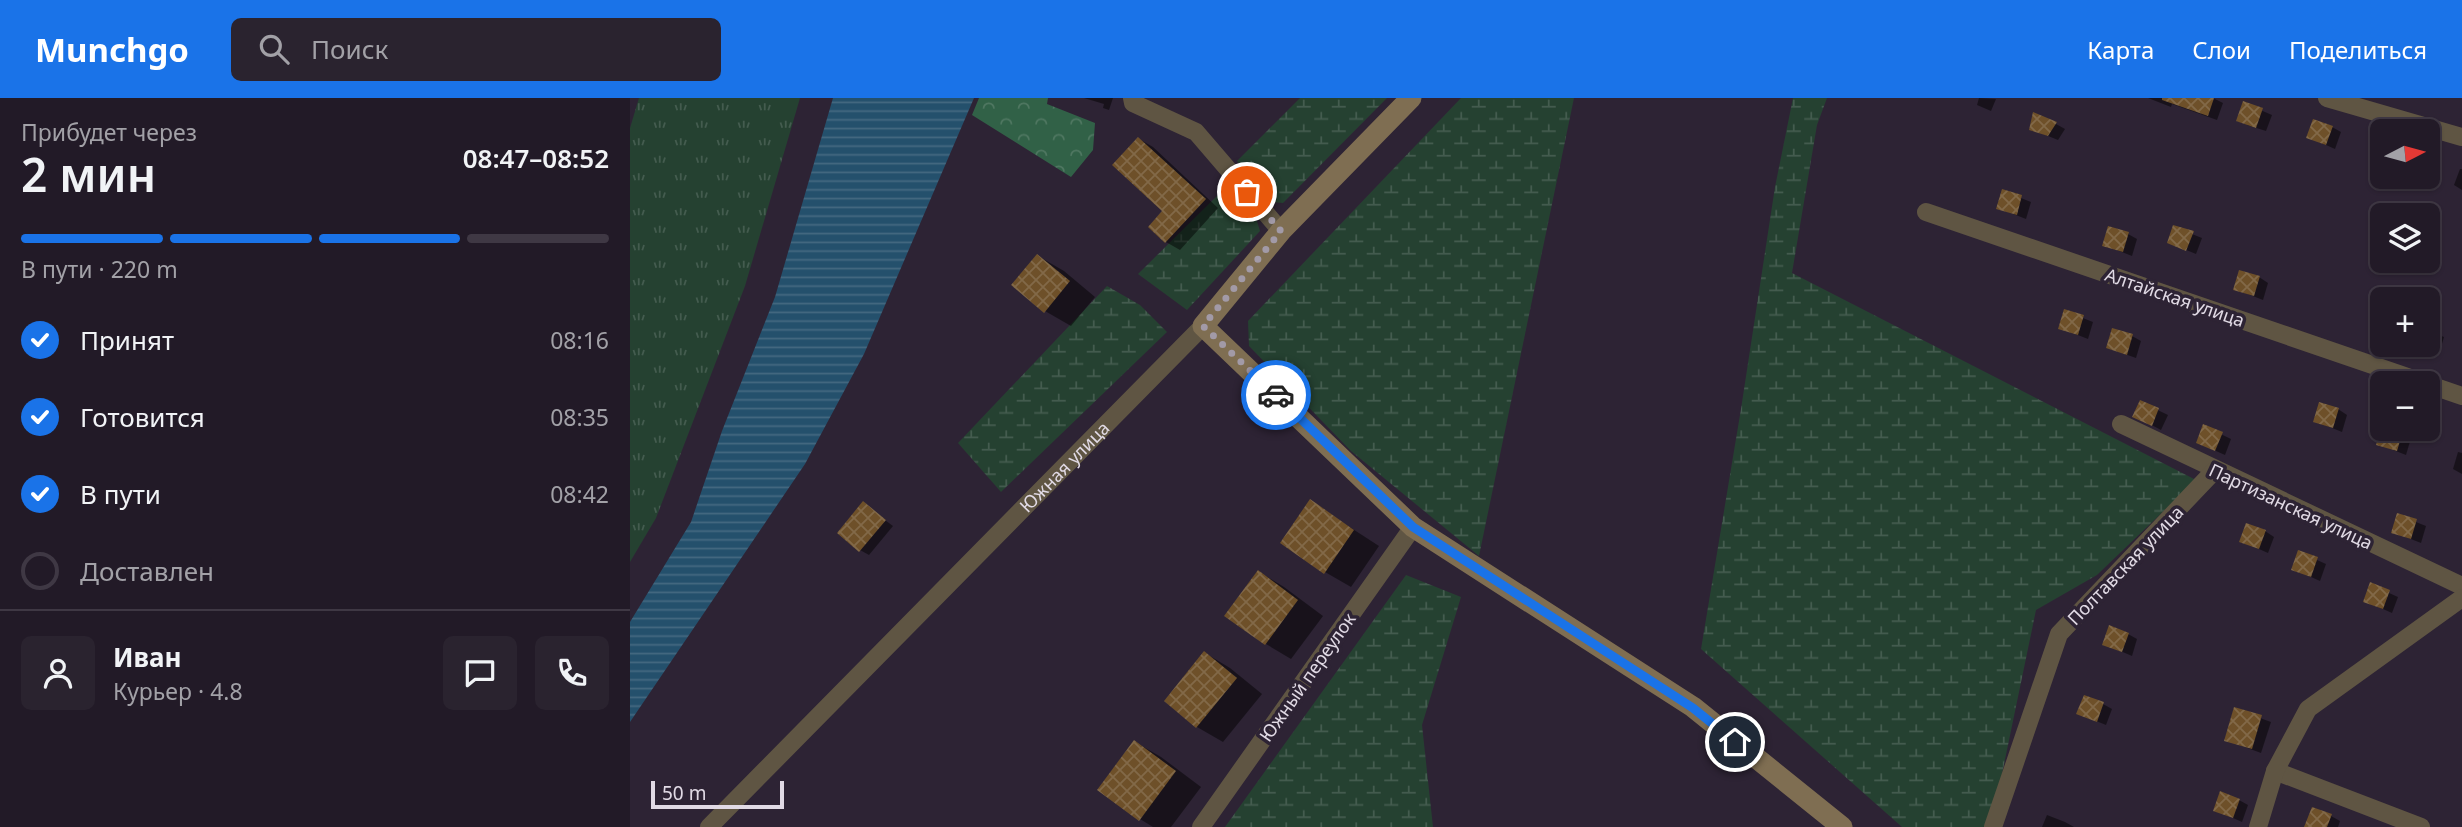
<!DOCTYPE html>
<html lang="ru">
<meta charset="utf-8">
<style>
:root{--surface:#221a27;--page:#2a232f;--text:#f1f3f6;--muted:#a2a1a7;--line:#3f3844;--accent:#1a73e8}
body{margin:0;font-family:"Noto Sans",sans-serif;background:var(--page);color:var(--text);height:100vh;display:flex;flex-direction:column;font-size:26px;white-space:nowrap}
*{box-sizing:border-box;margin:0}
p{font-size:23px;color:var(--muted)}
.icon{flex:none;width:38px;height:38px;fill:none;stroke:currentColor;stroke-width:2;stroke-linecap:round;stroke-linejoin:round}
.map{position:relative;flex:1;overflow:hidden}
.drawer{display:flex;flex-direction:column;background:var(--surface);width:630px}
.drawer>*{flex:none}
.needle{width:46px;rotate:84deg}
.controls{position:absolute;left:1740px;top:21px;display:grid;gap:14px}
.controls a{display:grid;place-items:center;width:70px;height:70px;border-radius:10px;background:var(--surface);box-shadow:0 2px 5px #0004,0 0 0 2px var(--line);font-size:35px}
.scale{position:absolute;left:21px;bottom:18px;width:133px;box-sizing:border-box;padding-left:7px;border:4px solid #e1dae5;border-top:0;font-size:19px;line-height:24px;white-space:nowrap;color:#e1dae5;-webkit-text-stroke:5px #2d2334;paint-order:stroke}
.pin{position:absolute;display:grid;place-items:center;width:60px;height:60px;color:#fff;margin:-30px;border:4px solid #fff;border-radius:50%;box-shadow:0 2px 7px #0007}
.courier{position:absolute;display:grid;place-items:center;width:70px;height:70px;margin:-35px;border:5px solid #1a73e8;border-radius:50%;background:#fff;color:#222;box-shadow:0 2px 9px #0007}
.overview em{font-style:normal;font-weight:600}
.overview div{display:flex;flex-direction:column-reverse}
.overview{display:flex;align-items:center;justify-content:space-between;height:119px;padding:0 21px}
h1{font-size:46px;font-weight:600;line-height:52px}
.bar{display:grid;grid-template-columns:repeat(4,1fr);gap:10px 7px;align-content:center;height:84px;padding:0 21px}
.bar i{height:9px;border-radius:5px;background:var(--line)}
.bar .on{background:var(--accent)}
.bar p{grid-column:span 4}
.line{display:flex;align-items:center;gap:18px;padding:0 21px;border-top:2px solid var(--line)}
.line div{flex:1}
.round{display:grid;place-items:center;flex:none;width:74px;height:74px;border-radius:10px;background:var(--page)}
ol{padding:0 21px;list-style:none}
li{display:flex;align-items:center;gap:21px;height:77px}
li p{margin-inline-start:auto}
li .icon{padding:7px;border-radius:50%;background:var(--accent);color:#fff;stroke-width:4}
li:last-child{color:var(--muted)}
li i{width:38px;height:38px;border:4px solid var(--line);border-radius:50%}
header{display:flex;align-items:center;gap:42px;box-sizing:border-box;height:98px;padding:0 35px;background:var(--accent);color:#fff}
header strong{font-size:33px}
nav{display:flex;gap:38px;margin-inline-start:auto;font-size:24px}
.search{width:490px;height:63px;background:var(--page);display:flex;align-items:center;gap:18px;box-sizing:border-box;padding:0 24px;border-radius:10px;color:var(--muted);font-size:26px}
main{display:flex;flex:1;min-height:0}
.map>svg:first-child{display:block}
.grass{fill:url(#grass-tufts)}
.forest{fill:url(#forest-crowns)}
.wetland{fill:url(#wetland-marsh)}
.water{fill:url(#water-rules)}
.shadow{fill:#0007}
.building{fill:url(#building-cross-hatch)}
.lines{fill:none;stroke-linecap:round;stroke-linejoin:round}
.street{stroke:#5f5543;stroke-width:18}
.secondary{stroke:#7f6e52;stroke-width:21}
.done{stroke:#a29aa7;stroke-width:7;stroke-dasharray:0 12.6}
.route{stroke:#1a73e8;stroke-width:9}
.labels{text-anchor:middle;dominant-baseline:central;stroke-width:7;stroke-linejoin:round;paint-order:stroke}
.street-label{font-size:18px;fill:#e1dae5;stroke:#2d2334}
</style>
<header>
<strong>Munchgo</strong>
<div class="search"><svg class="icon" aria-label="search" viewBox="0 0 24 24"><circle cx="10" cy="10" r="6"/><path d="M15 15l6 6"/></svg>Поиск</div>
<nav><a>Карта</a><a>Слои</a><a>Поделиться</a></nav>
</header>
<main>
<section class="drawer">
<div class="overview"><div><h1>2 мин</h1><p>Прибудет через</p></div><em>08:47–08:52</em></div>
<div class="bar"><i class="on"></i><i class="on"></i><i class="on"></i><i></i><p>В пути · 220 m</p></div>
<ol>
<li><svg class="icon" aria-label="check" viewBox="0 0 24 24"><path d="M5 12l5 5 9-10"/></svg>Принят<p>08:16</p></li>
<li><svg class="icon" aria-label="check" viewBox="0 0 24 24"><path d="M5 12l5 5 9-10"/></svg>Готовится<p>08:35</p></li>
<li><svg class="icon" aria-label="check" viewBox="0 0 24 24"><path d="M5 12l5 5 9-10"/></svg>В пути<p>08:42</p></li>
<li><i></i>Доставлен</li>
</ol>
<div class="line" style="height:126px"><a class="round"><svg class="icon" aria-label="person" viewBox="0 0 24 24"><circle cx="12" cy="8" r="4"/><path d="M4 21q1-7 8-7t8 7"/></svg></a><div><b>Иван</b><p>Курьер · 4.8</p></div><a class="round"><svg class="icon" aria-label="chat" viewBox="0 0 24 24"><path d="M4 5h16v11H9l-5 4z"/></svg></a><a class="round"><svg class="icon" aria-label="phone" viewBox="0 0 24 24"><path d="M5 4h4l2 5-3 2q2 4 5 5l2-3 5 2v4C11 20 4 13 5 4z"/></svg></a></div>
</section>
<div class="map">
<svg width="1832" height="729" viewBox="0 0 1832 729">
<defs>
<pattern id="grass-tufts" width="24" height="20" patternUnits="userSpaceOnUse" patternTransform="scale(1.75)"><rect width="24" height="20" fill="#254131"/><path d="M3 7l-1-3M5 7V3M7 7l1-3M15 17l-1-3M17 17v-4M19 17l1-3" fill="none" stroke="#445c4f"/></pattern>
<pattern id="forest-crowns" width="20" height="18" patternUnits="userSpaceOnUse" patternTransform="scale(1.75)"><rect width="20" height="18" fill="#316147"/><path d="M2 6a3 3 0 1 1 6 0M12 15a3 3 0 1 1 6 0" fill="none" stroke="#4f7761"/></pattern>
<pattern id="wetland-marsh" width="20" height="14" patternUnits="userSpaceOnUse" patternTransform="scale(1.75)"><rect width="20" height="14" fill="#254131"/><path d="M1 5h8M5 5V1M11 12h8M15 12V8" fill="none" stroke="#445c4f"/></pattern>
<pattern id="water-rules" width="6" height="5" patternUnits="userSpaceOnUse" patternTransform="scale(1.75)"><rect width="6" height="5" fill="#24506c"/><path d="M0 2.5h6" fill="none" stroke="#446981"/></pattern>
<pattern id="building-cross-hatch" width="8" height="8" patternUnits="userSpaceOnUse" patternTransform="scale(1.75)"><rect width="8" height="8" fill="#6e5029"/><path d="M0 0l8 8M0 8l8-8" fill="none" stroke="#826948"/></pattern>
</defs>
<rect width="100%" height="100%" fill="#2d2334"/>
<path class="grass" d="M9 0H170L115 188 26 420 0 464V30Z"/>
<path class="forest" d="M349 0H418L417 6 465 25 463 52 441 79 342 17Z"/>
<g class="wetland">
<path d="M670 0H757L653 105 642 104 607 63Z"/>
<path d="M831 0H944L849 458 721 353 619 248 618 223Z"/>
<path d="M1163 0H1197L1187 27 1162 175 1566 382 1467 477 1406 512 1361 729H1272L1071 551 1111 311 1145 89Z"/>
<path d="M594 91 626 120 630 133 557 212 508 176Z"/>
<path d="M477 188 510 207 537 234 371 394 328 345Z"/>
<path d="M776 477 831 499 792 627 803 729H595Z"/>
</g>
<path class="water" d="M203 0H344L234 256 175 366 0 624V524L61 424 92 333 145 199Z"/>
<g class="shadow">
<path d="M443 0 473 10 474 6 454 0H483L479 12Z"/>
<path d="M1349 0 1366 1 1361 13 1347 7Z"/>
<path d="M1518 0H1583L1593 5 1587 22 1542 6 1541 9Z"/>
<path d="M1614 5 1642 17 1636 33 1617 27Z"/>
<path d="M1426 26 1435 31 1428 42 1401 31Z"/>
<path d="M1702 29 1711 34 1705 51 1678 39Z"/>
<path d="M509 41 523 49 588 110 550 152 536 144 534 113Z"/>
<path d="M1830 71H1832V92L1824 87Z"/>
<path d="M1373 93 1401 104 1396 121 1368 110Z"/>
<path d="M1544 129 1572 140 1566 156 1549 149Z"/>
<path d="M1498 136 1507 141 1502 158 1474 147Z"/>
<path d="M408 158 434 173 465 199 441 228 415 213Z"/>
<path d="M1629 179 1638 185 1633 202 1605 191Z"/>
<path d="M1435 213 1463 224 1458 241 1430 230Z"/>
<path d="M1797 232 1814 239 1809 256 1783 247H1797Z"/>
<path d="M1502 238 1511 243 1506 260 1478 250Z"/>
<path d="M1511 304 1538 317 1531 332 1514 323Z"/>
<path d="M1708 311 1717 317 1712 334 1685 323Z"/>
<path d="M1574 328 1601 341 1595 357 1577 349Z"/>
<path d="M1752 331 1772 335 1781 340 1776 357 1748 346Z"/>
<path d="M1828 354 1832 355V376L1823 371Z"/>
<path d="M681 404 749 448 721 489 695 474Z"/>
<path d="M233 406 263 428 239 457 230 452Z"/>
<path d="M1768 417 1796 428 1791 445 1763 434Z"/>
<path d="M1635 433 1644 439 1638 455 1611 443Z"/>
<path d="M1669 454 1696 466 1690 483 1663 471Z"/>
<path d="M629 474 654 489 693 518 661 561 636 546Z"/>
<path d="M1741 487 1768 499 1762 515 1735 503Z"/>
<path d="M1498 536 1507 541 1502 558 1474 546Z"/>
<path d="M575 555 600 570 632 596 593 644 567 629 536 603Z"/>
<path d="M1473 606 1482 611 1476 627 1449 616Z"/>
<path d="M1605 611 1641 624 1631 655 1596 642Z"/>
<path d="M505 644 531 659 571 689 541 729H523L510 721Z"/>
<path d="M1609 702 1618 707 1612 724 1585 712Z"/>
<path d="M1417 717 1435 724 1444 729H1412Z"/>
<path d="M1701 718 1710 723 1708 729H1679Z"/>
</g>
<g class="building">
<path d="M1532 0H1584L1578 18 1532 2Z"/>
<path d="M1613 3 1633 10 1626 30 1606 23Z"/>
<path d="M1403 14 1427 24 1418 38 1399 32Z"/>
<path d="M1683 21 1703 28 1696 47 1676 40Z"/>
<path d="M508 39 576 101 535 145 518 129 532 113 482 67Z"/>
<path d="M1372 91 1392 97 1387 117 1366 111Z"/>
<path d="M1543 127 1564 133 1556 153 1537 145Z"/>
<path d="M1478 128 1499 134 1493 154 1472 148Z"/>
<path d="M407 156 440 183 414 215 381 187Z"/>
<path d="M1609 172 1630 178 1624 198 1603 192Z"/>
<path d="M1434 211 1454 217 1448 237 1428 231Z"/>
<path d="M1482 230 1503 236 1497 257 1476 250Z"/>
<path d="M1510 302 1529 310 1522 328 1502 319Z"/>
<path d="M1689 304 1709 310 1703 330 1683 324Z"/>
<path d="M1573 326 1593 334 1585 353 1566 345Z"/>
<path d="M1751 331 1773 333 1767 353 1746 347Z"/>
<path d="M680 401 724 432 694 476 650 445Z"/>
<path d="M233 403 256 422 229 454 207 435Z"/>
<path d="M1767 415 1787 421 1781 441 1761 435Z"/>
<path d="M1616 425 1636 432 1629 451 1609 444Z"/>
<path d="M1668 452 1688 459 1681 479 1661 472Z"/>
<path d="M628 472 668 502 635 547 594 518Z"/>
<path d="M1740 484 1760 492 1753 511 1733 504Z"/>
<path d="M1479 527 1499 535 1492 554 1472 547Z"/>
<path d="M574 553 607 580 566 630 534 603Z"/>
<path d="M1454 597 1474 604 1467 624 1446 616Z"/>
<path d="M1604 609 1632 617 1622 651 1594 643Z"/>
<path d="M504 642 546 673 509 723 467 692Z"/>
<path d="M1590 693 1610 701 1603 720 1583 713Z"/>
<path d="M1682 709 1702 716 1697 729H1674Z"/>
</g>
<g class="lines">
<g class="street">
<path d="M502 0 503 5 566 34 651 133"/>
<path d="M1697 0 1832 39"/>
<path d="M1296 114 1795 285"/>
<path d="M1797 286 1832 298"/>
<path d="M1491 326 1832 488"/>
<path d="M1645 673 1791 729"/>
<path id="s1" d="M79 729 573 228"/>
<path d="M571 729 783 429"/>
<path d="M1363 729 1429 536 1585 372"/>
<path d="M1628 729 1645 673 1678 611 1832 500"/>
</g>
<path class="secondary" d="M781 0 651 133 573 228 783 429 1063 609 1212 729"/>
</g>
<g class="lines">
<path class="done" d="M617 94 651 133 573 228 646 297"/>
<path class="route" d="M646 297 783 429 1063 610 1105 644"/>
</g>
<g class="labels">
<g class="street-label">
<text transform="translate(1545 199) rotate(19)">Алтайская улица</text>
<text stroke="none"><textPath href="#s1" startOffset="506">Южная улица</textPath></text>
<text transform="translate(1661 408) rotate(25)">Партизанская улица</text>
<text transform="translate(1495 467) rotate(-46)">Полтавская улица</text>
<text transform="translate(677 579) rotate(-55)">Южный переулок</text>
</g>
</g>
</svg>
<div class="controls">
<a><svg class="needle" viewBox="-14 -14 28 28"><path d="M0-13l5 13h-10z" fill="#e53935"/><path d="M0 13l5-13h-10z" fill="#a2a1a7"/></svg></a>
<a><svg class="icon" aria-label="layers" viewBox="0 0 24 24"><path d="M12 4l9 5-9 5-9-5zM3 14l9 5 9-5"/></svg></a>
<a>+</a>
<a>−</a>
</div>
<div class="scale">50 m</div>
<div class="pin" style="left:617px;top:94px;background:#ea580c"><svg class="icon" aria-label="bag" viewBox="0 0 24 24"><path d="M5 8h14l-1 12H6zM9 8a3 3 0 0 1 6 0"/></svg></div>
<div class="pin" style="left:1105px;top:644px;background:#1f2937"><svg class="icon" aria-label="home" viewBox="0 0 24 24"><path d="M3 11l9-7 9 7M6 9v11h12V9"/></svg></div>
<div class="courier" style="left:646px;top:297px"><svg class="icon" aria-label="car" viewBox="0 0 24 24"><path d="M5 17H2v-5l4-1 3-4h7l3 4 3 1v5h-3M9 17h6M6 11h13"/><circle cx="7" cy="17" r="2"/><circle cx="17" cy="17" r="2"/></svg></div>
</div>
</main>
